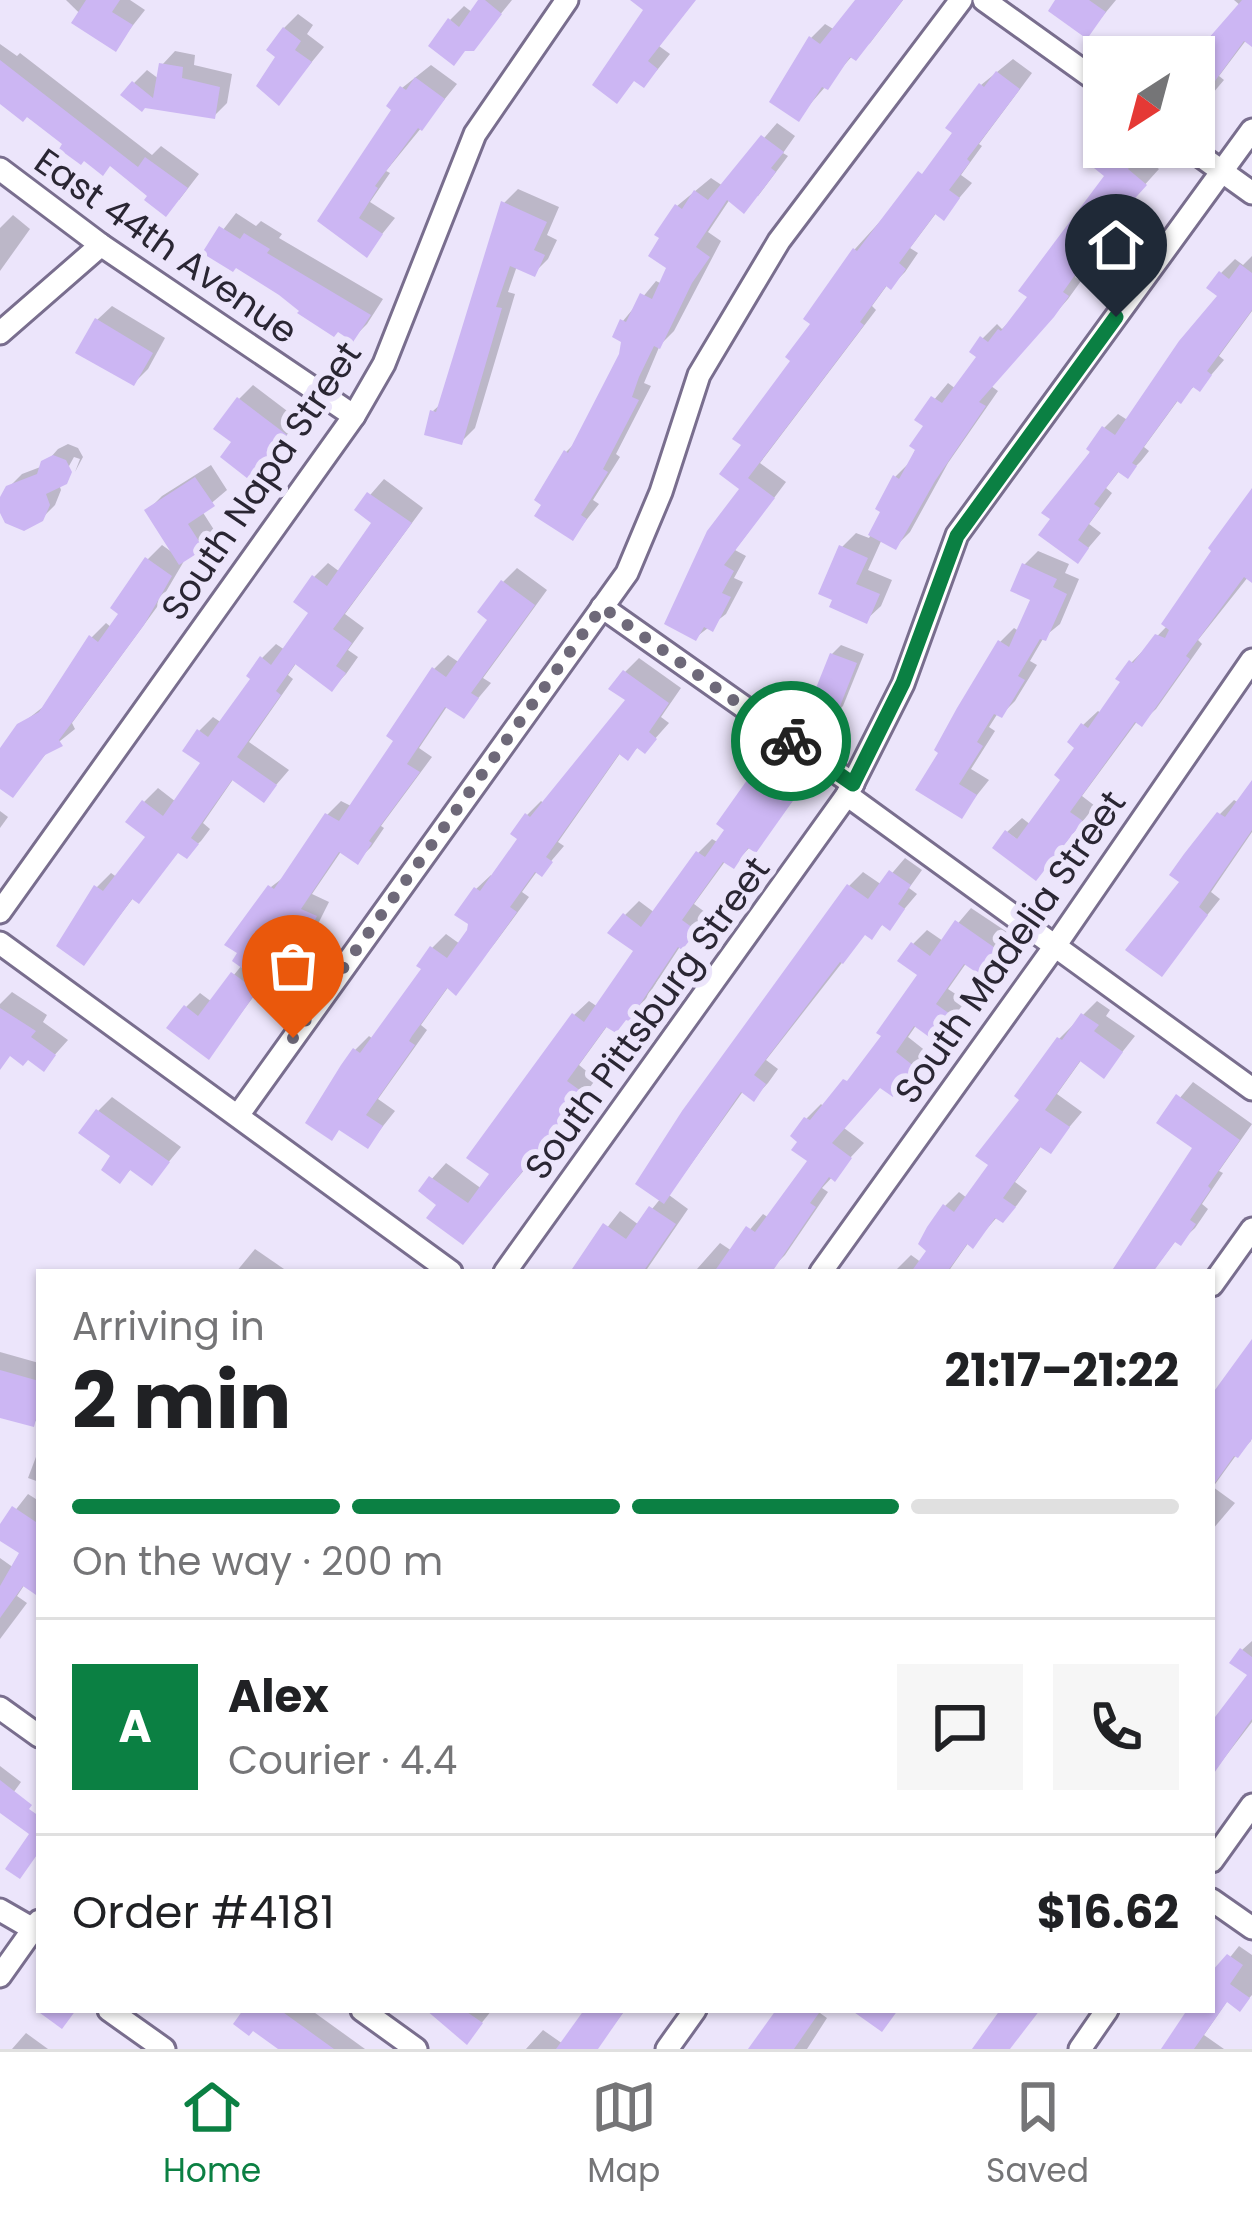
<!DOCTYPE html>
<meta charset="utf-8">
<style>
:root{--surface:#fff;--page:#f6f6f6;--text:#202124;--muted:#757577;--line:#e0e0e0;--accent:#0b8043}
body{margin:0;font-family:Poppins,sans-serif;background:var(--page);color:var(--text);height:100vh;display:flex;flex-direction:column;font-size:45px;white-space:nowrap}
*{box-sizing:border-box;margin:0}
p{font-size:39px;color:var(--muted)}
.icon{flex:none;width:66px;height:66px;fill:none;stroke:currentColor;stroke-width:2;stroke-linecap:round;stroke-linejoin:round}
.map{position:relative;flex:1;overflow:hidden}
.panel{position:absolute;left:36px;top:1269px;width:1179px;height:744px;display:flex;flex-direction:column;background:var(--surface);border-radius:0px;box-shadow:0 3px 9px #0004}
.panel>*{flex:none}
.needle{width:78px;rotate:216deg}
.buttons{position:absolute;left:1083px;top:36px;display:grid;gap:24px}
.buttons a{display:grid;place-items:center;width:132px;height:132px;border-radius:0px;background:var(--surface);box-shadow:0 3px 9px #0004;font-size:60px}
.pin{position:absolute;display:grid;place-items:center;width:102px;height:102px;color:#fff;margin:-123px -51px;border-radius:50% 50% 50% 0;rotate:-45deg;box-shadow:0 0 12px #0007}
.pin .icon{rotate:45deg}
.courier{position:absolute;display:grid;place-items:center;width:120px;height:120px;margin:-60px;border:9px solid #0b8043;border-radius:50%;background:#fff;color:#222;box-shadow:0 3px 15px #0007}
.headline em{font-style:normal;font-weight:700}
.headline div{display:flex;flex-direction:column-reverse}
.headline{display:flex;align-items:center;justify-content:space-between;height:204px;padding:0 36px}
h1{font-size:78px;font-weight:700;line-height:90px}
.bar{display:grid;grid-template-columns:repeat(4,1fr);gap:18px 12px;align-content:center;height:144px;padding:0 36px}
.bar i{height:15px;border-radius:9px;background:var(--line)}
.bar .on{background:var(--accent)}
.bar p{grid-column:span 4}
.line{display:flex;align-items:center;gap:30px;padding:0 36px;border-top:3px solid var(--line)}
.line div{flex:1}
.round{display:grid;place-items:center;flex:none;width:126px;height:126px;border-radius:0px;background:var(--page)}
.tabs{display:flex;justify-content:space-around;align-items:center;height:168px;border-top:3px solid var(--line);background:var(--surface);font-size:33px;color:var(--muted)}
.tabs a{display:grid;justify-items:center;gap:6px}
.tabs .on{color:var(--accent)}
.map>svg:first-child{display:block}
.shadow{fill:#0003}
.building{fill:#ccb6f3}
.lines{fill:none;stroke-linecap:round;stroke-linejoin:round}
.minor-casing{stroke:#796e8e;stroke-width:27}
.minor{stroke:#fff;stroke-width:21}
.done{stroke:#6e6979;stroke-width:12;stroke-dasharray:0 21.6}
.route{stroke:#0b8043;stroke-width:15}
.labels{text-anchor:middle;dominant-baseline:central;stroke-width:12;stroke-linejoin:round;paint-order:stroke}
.street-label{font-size:36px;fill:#2a2633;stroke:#ece5fb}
</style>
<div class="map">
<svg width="1252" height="2049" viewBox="0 0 1252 2049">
<rect width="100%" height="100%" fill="#ece5fb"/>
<g class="shadow">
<path d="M66 0H130L145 10 115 48Z"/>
<path d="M482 0H512L473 48 450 20 464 6 473 13Z"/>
<path d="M651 0H695L659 46 670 54 658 69 644 84 636 78 616 100Z"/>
<path d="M859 0H903L870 43 853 55 798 118 773 101 811 38 825 24 835 30Z"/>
<path d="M1059 0H1116L1087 35Z"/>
<path d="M1234 0H1252V42L1247 39 1219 76 1224 80 1196 113 1194 57H1190L1241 6Z"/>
<path d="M298 14 313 25 307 34 324 47 279 102 284 28Z"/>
<path d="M0 44 17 56 20 53 152 155 161 146 199 174 179 200 152 195 111 163 67 143 0 99Z"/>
<path d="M175 51 195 55 194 65 232 74 227 103 214 116 144 105 134 83 147 70 159 79 162 65Z"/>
<path d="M1013 59 1032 73 979 144 982 146 961 175 972 183 943 217 937 212 910 248 918 253 905 272 891 286 888 284 872 306 876 310 760 463 786 482 735 550 746 556 734 578 743 582 726 614 695 638 743 489 814 323 807 318 855 249 936 160 981 85Z"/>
<path d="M431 65 457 84 386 171 390 173 370 202 395 218 366 254 321 221 395 109 402 88Z"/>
<path d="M777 123 795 136 783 153 788 156 758 196 730 199 708 232 721 241 674 331 660 345 644 383 651 386 616 454 620 457 593 500 599 504 573 537 566 452 577 441 622 355 623 321 656 281 662 284 670 267 677 206 711 178 723 186Z"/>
<path d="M1108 147H1145L1140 154 1159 169 1123 209 1075 277 1081 281 1068 299 991 386 998 391 948 463 910 532 896 546 882 539 868 570 892 580 881 606 866 620 842 547 856 533 869 538 884 511 895 477 909 463 927 425 918 419 948 383 956 389 980 356 983 338 997 324 1002 329 1014 317 1108 176Z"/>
<path d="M518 189 559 207 547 235 557 240 548 259 534 273 517 266 508 292 515 294 475 428 461 442 433 411 443 402 504 203Z"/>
<path d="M236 213 256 226 261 221 282 234 279 238 383 299 367 324 353 338 237 265 206 252Z"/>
<path d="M13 215 30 229 0 271V228Z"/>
<path d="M1252 256V311L1219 356 1224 360 1200 388 1196 385 1179 399 1144 447 1149 451 1141 461 1127 475 1120 470 1106 488 1112 493 1089 524 1101 533 1078 560 1042 534 1104 428 1118 414 1129 421 1221 295V273L1235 259 1243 265Z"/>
<path d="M112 306 165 338 148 369 134 383 97 320Z"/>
<path d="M253 385 299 420 252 478 235 442 239 399Z"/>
<path d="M68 444 78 448 83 457 75 472 80 459 74 457 59 484 61 490 55 505 41 519 0 507 8 488 22 474 43 466 58 449Z"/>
<path d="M211 465 227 490 202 511 216 533 184 561 157 607 72 723 75 729 50 749 12 794 0 787V753L19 726 48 703 92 637 106 623 112 628 148 559 162 545 176 555 148 510 162 496Z"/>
<path d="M384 479 423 508 345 614 364 628 348 650 358 657 346 674 332 688 297 662 288 675 293 679 249 742 289 770 264 799 234 778 203 823 210 829 201 841 186 855 180 850 134 897 84 962 60 945 97 887 111 873 118 878 149 837 144 802 158 788 176 802 204 763 199 731 213 717 222 723 254 678 262 658 276 644 285 650 312 613 314 577 328 563 340 572 376 522 358 509Z"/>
<path d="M1252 493V572L1198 640 1202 644 1156 709 1141 723 1138 720 1082 796 1095 806 1049 863 1007 832 1022 818 1031 825 1064 779 1083 725 1098 711 1102 714 1132 662 1168 625Z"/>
<path d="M1038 551 1069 564 1065 573 1079 579 1060 624 1044 637 1030 661 1037 665 1015 701 1001 715 998 713 989 727 995 731 971 769 989 780 961 815 920 789 1000 642 1014 628 1019 631 1033 598 1024 565Z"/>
<path d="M517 568 547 590 483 678 491 683 464 715 448 705 419 748 432 757 381 826 384 828 371 847 357 861 342 850 312 894 329 902 318 924 304 938 279 927 251 962 269 976 209 1056 186 1007 200 993 212 1002 242 965 271 887 288 874 327 815 341 801 353 807 398 740 434 669 448 655 460 663 492 619 503 582Z"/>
<path d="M841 645 864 654 843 706 834 715 832 654Z"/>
<path d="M639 658 681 688 661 717 669 723 645 750 639 746 628 757 621 752 558 842 564 846 541 873 538 870 522 892 529 897 495 943 456 992 449 986 421 1025 427 1030 378 1099 395 1111 368 1145 355 1050 369 1036 373 1039 425 969 432 948 446 934 460 944 470 931 476 889 491 875 493 877 521 838 527 815 541 801 545 804 629 700 625 672Z"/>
<path d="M773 754 809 780 755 849 751 846 733 865 726 860 694 904 709 915 681 945 643 1003 615 1030 608 1025 579 1065 596 1079 562 1125 477 1226 422 1190 446 1163 482 1189 493 1174 471 1157 574 1015 589 1001 598 1007 638 950 625 915 639 901 655 913 698 853 712 839 719 843 759 768Z"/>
<path d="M1252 785V832L1211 892 1220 899 1161 973 1183 882 1220 814 1234 800 1239 803Z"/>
<path d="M0 811 8 817 0 828Z"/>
<path d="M905 858 922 870 909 888 917 894 889 927 884 923 871 936 866 932 766 1060 778 1069 768 1083 754 1098 744 1090 669 1195 688 1209 645 1272H573L620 1211 639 1225 661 1198 849 886 863 872 882 885Z"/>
<path d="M971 908 1010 934 980 971 967 962 948 989 966 1001 936 1038 917 1024 908 1037 927 1052 906 1079 892 1093 882 1085 844 1128 864 1143 822 1188 828 1192 785 1255 771 1269 761 1272 697 1269 720 1243 732 1251 763 1214 769 1218 811 1160 807 1118 821 1104 824 1107 861 1068 921 974 913 944 927 930 943 941Z"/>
<path d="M12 992 47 1015 43 1022 68 1040 43 1068 0 1044V1004Z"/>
<path d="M1097 1001 1110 1010 1106 1016 1135 1036 1104 1075 1082 1059 1057 1094 1082 1112 1050 1150 1042 1145 1015 1182 1027 1191 1017 1205 1003 1220 998 1216 973 1245 969 1242 948 1272H894L911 1255 922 1263 945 1206 959 1192 967 1198 992 1164 1023 1099 1059 1039Z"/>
<path d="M1193 1082 1252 1124 1219 1171 1223 1173 1202 1204 1208 1209 1195 1228 1180 1242 1177 1239 1152 1272H1115L1196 1148 1160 1122Z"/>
<path d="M112 1097 181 1147 152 1182 132 1168 120 1180 98 1111Z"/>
<path d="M255 1249 284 1269 282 1272H236Z"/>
<path d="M1252 1346 1251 1441 1237 1454 1213 1487 1235 1503 1212 1530V1396Z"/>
<path d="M0 1352 39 1363V1417L33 1424 0 1415Z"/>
<path d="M39 1449V1482L28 1478Z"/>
<path d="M28 1494 39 1501V1586L25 1584 17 1596 27 1603 0 1639V1558L14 1568 23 1552 0 1537V1530Z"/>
<path d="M1252 1641V1722L1212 1774V1715L1218 1720 1251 1675 1242 1650Z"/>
<path d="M0 1766 21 1782 0 1811Z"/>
<path d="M1239 1946 1252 1955V1995L1240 2008 1228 2000 1204 2035 1224 2049H1163L1191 2010H1212V1980Z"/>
<path d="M237 2010H311L365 2049H284Z"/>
<path d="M428 2010H492L467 2041Z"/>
<path d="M588 2010H625L596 2049H526L543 2030 563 2044Z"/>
<path d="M779 2010H822L820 2013 827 2018 807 2049H752Z"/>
<path d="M26 2033 48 2049H12Z"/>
</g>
<g class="building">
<path d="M86 0H120L112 12 133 25 116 52 71 23Z"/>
<path d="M478 0H485L502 14 474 51H465L454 66 428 46 448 18 459 27Z"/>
<path d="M630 0H696L648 61 658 69 644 88 634 81 617 104 592 85 643 10Z"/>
<path d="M855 0H903L856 61 850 57 828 90 822 87 799 122 769 102 809 36 820 44Z"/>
<path d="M1055 0H1089L1106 12 1087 39 1048 11Z"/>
<path d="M1242 0H1252V47L1244 41 1194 110V55Z"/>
<path d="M283 27 301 41 295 50 312 62 279 106 256 86 275 57 266 50Z"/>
<path d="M0 60 138 167 145 157 188 188 166 217 144 200 147 196 110 166 103 176 84 161 81 165 59 149 62 144 27 117 23 122 0 104Z"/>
<path d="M159 63 183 67 182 78 220 87 215 119 145 108 142 112 120 95 132 81 153 98Z"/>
<path d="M996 71 1020 89 967 159 970 162 949 190 960 198 944 221 935 214 899 263 906 269 891 290 886 286 860 322 864 325 748 478 775 498 724 565 734 571 722 593 731 597 713 632 704 627 696 641 664 624 707 531 739 489 719 474 741 445 732 439 790 361 785 357 810 324 803 319 853 248 857 251 918 171 922 174 952 133 945 128 979 83 984 87Z"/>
<path d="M415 77 445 99 422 131 418 128 375 186 378 188 359 218 383 234 367 258 317 221 391 110 386 106 400 86 406 90Z"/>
<path d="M761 135 784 152 771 168 776 172 744 214 727 200 696 247 710 257 692 283 660 349 654 346 639 377 632 397 639 400 603 469 608 472 581 515 587 519 573 541 534 516 541 505 534 500 564 450 568 453 619 354 621 342 612 337 620 319 626 322 640 293 652 299 666 268 648 256 659 238 654 235 675 204 682 209 694 190 708 200Z"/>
<path d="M1104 147H1116L1134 162 1128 169 1147 185 1109 227 1063 292 1069 296 1054 317 979 402 986 406 935 481 896 550 868 535 880 512 875 509 893 475 899 479 915 450 909 446 923 426 914 420 931 396 942 403 976 357 969 352 980 336 988 342 998 329 1001 331 1027 297 1018 291 1104 176 1089 164Z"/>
<path d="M501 201 547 222 534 250 545 255 535 277 510 266 496 307 502 308 462 445 424 435 430 410 436 412Z"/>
<path d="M219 226 240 239 244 233 270 249 267 253 371 315 353 342 338 332 334 337 297 313 299 311 279 295 236 268 233 272 202 253Z"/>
<path d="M1240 264 1252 273V310L1207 371 1212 375 1200 392 1193 387 1181 404 1177 401 1132 463 1137 466 1128 479 1118 472 1094 504 1100 508 1078 540 1089 548 1078 564 1038 535 1050 519 1041 513 1090 452 1086 449 1102 426 1115 435 1179 341 1217 296 1206 288 1219 271 1229 279Z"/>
<path d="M95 318 153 353 134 386 75 353Z"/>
<path d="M237 397 287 435 252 482 220 457 231 442 213 429Z"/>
<path d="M53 455 66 460 72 472 67 484 46 494 50 505 43 521 24 531 5 523 0 513V497L6 486 37 474 41 461Z"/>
<path d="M195 477 215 506 188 524 204 549 179 565 144 510Z"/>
<path d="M1252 488V583L1244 577 1186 656 1190 659 1142 727 1135 722 1070 812 1083 821 1036 881 992 848 1005 830 1017 839 1060 780 1054 775 1074 748 1067 742 1081 723 1088 728 1120 682 1115 679 1129 660 1133 663 1155 634 1165 638 1169 630 1161 624 1211 551 1208 548Z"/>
<path d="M367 492 412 523 333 629 352 643 336 666 346 673 332 692 295 664 276 691 281 695 237 757 277 785 264 803 232 780 191 838 199 844 187 859 178 853 139 904 132 899 84 966 56 946 94 885 103 891 145 837 125 822 142 800 163 816 200 763 182 751 197 729 208 737 250 679 246 676 260 656 271 665 308 613 293 602 312 575 327 586 371 523 354 510Z"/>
<path d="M839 545 868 558 856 584 880 594 867 624 829 607 832 600 818 594Z"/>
<path d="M145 557 172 576 144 625 59 740 63 746 45 755 13 798 0 789V748L17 724 39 712 89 635 98 642 118 614 110 608Z"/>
<path d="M1022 563 1057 579 1053 587 1067 594 1046 641 1040 639 1018 676 1025 680 1002 718 994 714 977 742 983 746 959 784 977 795 962 819 915 790 938 753 934 750 957 708 998 640 1009 647 1030 600 1010 591Z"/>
<path d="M501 580 535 605 471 693 479 698 464 719 445 707 407 764 420 772 369 841 372 843 358 865 339 852 301 909 317 916 304 942 277 929 246 971 232 961 237 953 224 945 268 885 274 889 325 813 339 821 393 741 386 736 432 667 446 677 487 620 477 612Z"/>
<path d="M830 653 857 663 835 719 808 708Z"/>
<path d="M623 670 669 703 649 732 657 739 645 754 637 748 628 761 619 754 546 857 553 862 542 877 535 872 510 907 517 912 482 961 456 996 447 988 412 1036 409 1041 415 1045 366 1115 383 1126 368 1149 339 1130 332 1141 305 1123 341 1065 353 1048 360 1053 421 969 416 966 430 946 447 958 467 930 468 924 454 915 474 887 480 891 517 839 510 834 525 813 530 817 625 700 608 689Z"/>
<path d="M757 766 797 795 756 853 748 848 734 869 723 862 682 920 697 931 682 950 678 947 629 1021 626 1020 616 1033 606 1027 567 1081 585 1094 463 1245 426 1218 436 1205 418 1191 429 1176 468 1203 489 1174 466 1158 572 1013 584 1022 633 951 607 933 623 913 641 927 696 851 705 857 724 830 716 824Z"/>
<path d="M1252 780V830L1199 907 1208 915 1162 977 1125 950 1179 882 1169 875 1184 854 1217 812 1225 817Z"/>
<path d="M889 870 911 885 898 904 905 909 890 931 882 925 872 940 865 935 843 964 840 962 754 1075 766 1084 754 1102 741 1092 664 1204 635 1184 682 1111 847 884 868 899Z"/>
<path d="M955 920 998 950 980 975 964 964 936 1004 954 1017 936 1042 914 1026 896 1052 915 1067 893 1097 880 1088 832 1143 852 1158 835 1182 829 1177 810 1203 816 1207 772 1272H714L746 1226 755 1232 807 1161 791 1150 797 1142 790 1136 804 1117 810 1120 843 1079 847 1081 881 1036 876 1033 917 975 897 961 911 942 930 956Z"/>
<path d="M231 972 257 991 209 1060 166 1028 184 1005 198 1016Z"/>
<path d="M0 1008 36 1031 31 1037 56 1055 44 1072 28 1060 23 1066 10 1056 0 1070Z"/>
<path d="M1081 1013 1099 1025 1094 1031 1123 1052 1104 1079 1080 1061 1045 1110 1070 1127 1051 1154 1040 1147 1003 1198 1016 1207 1003 1223 995 1218 973 1249 967 1244 947 1272H911L926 1251 918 1244 927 1227 943 1204 954 1212 988 1165 975 1156 1019 1100 1014 1096 1057 1037 1062 1040Z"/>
<path d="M1176 1094 1240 1140 1208 1186 1211 1189 1190 1220 1196 1224 1181 1246 1175 1242 1153 1272H1111L1192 1148 1156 1123Z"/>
<path d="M96 1109 170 1162 152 1186 130 1170 120 1184 101 1170 110 1156 78 1133Z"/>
<path d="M649 1206 676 1224 643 1272H570L603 1223 626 1239Z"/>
<path d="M1252 1339V1439L1238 1458 1234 1456 1212 1487V1394Z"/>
<path d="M0 1370 39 1381V1407L34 1427 0 1418Z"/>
<path d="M12 1506 39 1524V1597L23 1586 0 1618V1586L19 1553 0 1541V1524Z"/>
<path d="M1240 1648 1252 1657V1719L1212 1776V1721L1247 1675 1229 1663Z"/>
<path d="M0 1780 32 1805 29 1809 39 1816V1852L20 1879 5 1869 29 1834 0 1813Z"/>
<path d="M1227 1954 1243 1965 1230 1984 1250 1998 1240 2012 1227 2002 1194 2049H1161L1187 2010H1212V1971Z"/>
<path d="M36 2010H76L62 2029Z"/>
<path d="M243 2010H280L334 2049H278L253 2031 249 2036 233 2024Z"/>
<path d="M426 2010H464L483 2023 467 2045Z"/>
<path d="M584 2010H625L598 2049H556Z"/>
<path d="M776 2010H821L794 2049H748Z"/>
<path d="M851 2010H898L882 2032Z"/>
<path d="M1000 2010H1040L1010 2049H972Z"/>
</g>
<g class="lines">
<g class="minor-casing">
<g id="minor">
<path d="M984 0 1104 86"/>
<path d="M1188 147 1252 193"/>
<path d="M0 169 101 245 354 416"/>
<path d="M0 333 101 245"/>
<path d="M602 607 853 784"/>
<path d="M847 795 1252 1089"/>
<path d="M0 912 354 416 384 364 475 134 567 0"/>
<path d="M0 943 451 1272"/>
<path d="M239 1114 627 573 661 492 699 375 779 241 961 0"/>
<path d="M505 1272 847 795 903 684 957 535 1252 130"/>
<path d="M821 1272 1055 946 1252 660"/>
<path d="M1212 1285 1252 1229"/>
<path d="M0 1708 39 1736"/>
<path d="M1212 1861 1252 1805"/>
<path d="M1212 1900 1252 1928"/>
<path d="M0 1910 33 1929"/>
<path d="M0 1976 39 1921"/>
<path d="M109 2010 164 2049"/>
<path d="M362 2010 416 2049"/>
<path d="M667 2049 695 2010"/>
<path d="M1080 2049 1107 2010"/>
</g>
</g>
<use href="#minor" class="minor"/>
</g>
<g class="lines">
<path class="done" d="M293 1038 602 607 791 741"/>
<path class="route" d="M791 741 853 784 903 683 957 536 1116 317"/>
</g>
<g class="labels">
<g class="street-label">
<text transform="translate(166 246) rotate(35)">East 44th Avenue</text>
<text transform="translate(261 481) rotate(-56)">South Napa Street</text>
<text transform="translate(1010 947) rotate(-55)">South Madelia Street</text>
<text transform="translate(647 1018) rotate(-54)">South Pittsburg Street</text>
</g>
</g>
</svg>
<div class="buttons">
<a><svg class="needle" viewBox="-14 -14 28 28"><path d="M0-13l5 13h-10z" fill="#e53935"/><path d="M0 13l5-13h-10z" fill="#757577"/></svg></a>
</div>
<div class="pin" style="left:293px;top:1038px;background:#ea580c"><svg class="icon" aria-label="bag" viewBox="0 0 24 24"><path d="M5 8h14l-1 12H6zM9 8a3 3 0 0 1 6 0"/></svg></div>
<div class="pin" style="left:1116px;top:317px;background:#1f2937"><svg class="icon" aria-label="home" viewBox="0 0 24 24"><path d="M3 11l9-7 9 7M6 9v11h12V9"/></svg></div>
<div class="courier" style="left:791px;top:741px"><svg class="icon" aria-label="bike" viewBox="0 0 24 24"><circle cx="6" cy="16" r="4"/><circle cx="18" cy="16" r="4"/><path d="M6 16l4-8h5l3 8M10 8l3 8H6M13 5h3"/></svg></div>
<section class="panel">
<div class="headline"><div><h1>2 min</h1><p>Arriving in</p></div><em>21:17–21:22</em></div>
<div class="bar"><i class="on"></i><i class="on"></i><i class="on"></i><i></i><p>On the way · 200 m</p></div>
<div class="line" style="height:216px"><b class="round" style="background:var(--accent);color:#fff">A</b><div><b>Alex</b><p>Courier · 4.4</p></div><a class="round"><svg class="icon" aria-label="chat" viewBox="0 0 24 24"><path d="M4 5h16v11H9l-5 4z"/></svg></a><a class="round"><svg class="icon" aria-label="phone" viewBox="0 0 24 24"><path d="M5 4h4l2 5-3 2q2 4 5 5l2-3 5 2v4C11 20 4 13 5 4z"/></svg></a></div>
<div class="line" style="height:156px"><div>Order #4181</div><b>$16.62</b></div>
</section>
</div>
<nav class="tabs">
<a class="on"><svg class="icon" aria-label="home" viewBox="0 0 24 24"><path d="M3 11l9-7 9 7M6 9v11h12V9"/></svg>Home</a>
<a><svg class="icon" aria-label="map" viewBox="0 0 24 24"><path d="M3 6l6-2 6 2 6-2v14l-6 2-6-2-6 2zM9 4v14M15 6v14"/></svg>Map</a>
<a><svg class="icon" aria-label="saved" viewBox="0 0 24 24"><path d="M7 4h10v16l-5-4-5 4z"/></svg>Saved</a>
</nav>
